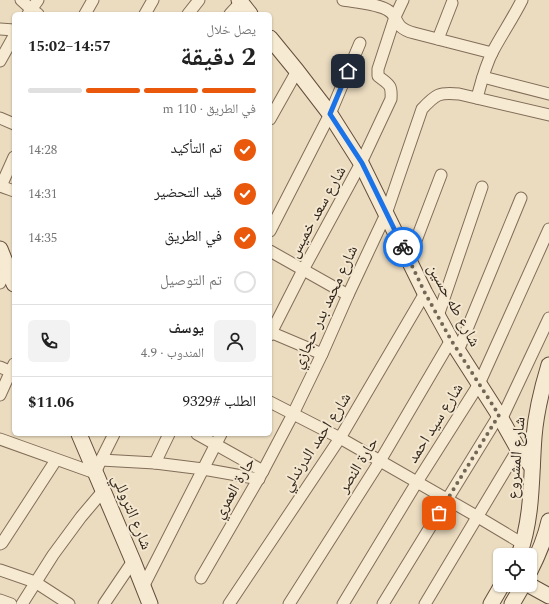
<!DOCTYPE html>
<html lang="ar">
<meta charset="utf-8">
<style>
:root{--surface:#fff;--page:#f2f2f2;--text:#222;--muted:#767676;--line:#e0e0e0;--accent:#ea580c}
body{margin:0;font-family:Spectral,"Noto Naskh Arabic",serif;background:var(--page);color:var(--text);direction:rtl;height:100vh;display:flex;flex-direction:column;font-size:15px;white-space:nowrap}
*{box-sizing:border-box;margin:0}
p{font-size:13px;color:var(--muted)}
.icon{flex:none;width:22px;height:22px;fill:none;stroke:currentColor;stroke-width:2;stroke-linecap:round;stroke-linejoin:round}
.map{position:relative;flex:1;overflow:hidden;direction:ltr}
.details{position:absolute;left:12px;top:12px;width:260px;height:424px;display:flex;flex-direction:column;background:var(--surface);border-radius:6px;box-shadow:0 1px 3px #0004;direction:rtl}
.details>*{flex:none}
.controls{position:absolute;left:493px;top:548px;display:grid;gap:8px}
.controls a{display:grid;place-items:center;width:44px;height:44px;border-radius:6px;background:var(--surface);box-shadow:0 1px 3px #0004;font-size:20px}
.pin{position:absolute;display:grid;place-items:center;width:34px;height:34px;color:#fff;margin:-17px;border-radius:8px;box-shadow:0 2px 6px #0006}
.courier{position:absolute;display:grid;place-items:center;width:40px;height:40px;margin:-20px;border:3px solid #1a73e8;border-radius:50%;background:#fff;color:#222;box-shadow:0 1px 5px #0007}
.head em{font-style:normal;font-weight:700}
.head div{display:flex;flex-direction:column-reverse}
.head{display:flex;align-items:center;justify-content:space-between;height:68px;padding:0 16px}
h1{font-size:26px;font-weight:700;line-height:30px}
.bar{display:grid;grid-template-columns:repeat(4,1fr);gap:6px 4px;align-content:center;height:48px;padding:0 16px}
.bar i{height:5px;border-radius:3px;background:var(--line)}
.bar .current{background:var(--accent)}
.bar p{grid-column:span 4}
.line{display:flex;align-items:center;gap:10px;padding:0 16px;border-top:1px solid var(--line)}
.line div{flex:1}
.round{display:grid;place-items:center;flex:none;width:42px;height:42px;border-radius:6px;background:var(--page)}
ol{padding:0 16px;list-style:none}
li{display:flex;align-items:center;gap:12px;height:44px}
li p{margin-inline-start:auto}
li .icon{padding:4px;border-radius:50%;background:var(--accent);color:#fff;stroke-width:4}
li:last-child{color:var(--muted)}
li i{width:22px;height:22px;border:2px solid var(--line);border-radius:50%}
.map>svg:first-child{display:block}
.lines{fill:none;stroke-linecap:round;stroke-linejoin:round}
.street-casing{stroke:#826d59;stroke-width:13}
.secondary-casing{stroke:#644e3d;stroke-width:17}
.street{stroke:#f6ead2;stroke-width:11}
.secondary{stroke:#f6ead2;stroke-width:15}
.done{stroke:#736656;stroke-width:4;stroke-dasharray:0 7.2}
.route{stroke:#1a73e8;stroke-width:5}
.labels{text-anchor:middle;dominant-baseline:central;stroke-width:4;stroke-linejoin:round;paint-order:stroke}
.street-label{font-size:16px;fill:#33261d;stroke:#f3e7cf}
</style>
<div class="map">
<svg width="549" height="604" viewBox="0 0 549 604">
<rect width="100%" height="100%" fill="#ebdcc0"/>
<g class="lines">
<g class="street-casing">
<g id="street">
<path d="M21 0 31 9 38 14"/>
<path d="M343 0C355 2 380 4 389 11 395 15 396 21 400 26 404 30 410 32 414 33L492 53"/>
<path d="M28 14 38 0"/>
<path d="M85 14 93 0"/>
<path d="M145 14 153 0"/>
<path d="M188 14 199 0"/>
<path d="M230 14 241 2"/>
<path d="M0 29 14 30"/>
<path d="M438 39 452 3"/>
<path d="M0 61 14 36"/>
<path d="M483 77 549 94"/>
<path d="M477 98C481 83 485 66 493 51 502 34 513 18 522 0"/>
<path d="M0 118 14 124"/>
<path d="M270 119 297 71"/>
<path d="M0 186 14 191"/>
<path d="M1 186 14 157"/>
<path d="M270 231 330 114 360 43"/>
<path d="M270 251 348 295"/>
<path d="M409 259 441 175"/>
<path d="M0 283 7 268"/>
<path d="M438 316 482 187"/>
<path d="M270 332 322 354"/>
<path d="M270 335 303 270 361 163 391 99C392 84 389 85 378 76V69L395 17 403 0"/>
<path d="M458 351 521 198"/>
<path d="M0 367 14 373"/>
<path d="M0 395 14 364"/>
<path d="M270 402 340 438 478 517 523 544"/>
<path d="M501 420 549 318"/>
<path d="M197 434 263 471"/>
<path d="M0 439 95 473 101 460 114 434"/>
<path d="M101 460 155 463 203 469 259 479"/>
<path d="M155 463 169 434"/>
<path d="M0 544 2 543 56 460"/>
<path d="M0 570 35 582 69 604"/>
<path d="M201 578 263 471 293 414 322 354 348 295 386 214 422 109C436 94 439 92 459 94L549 115"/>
<path d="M143 587 221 434"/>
<path d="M0 600 11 604"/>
<path d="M22 604 53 555 81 517 103 491"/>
<path d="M104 604 133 561"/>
<path d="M229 604 340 438 425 293"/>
<path d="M289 604 380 461 451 340"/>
<path d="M343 604 417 482 479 384 549 229"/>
<path d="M383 604 499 415"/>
<path d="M425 604 518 449"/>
</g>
</g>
<g class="secondary-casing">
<g id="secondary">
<path d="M239 0 250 14"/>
<path d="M270 38 297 71 330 114 361 163 425 293 451 340 499 415 518 449 532 467"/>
<path d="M0 249 14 284"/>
<path d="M79 434 133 561 150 604"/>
<path d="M519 555C533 517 531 476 534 437 536 412 542 388 549 365"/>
<path d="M530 571C538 555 545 539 549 521"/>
<path d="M529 585 549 596"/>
<path d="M491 604 502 585"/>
<path d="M512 604 523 585"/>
</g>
</g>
<use href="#street" class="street"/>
<use href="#secondary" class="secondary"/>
</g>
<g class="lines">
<path class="done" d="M403 247 425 293 451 340 499 415 439 513"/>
<path class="route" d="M348 71 330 114 362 163 403 247"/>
</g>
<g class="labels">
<g class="street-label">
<text transform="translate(317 212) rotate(-61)">شارع سعد خميس</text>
<text transform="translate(454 305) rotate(61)">شارع طه حسين</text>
<text transform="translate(325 307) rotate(-65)">شارع محمد بدر حجازي</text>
<text transform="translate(435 423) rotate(-58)">شارع سيد احمد</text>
<text transform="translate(316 442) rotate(-57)">شارع احمد الدرندلي</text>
<text transform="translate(516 458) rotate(-85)">شارع المشروع</text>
<text transform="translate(358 465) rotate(-58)">حارة النصر</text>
<text transform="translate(234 488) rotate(-60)">حارة العمري</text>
<text transform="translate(132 512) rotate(67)">شارع التروللي</text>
</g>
</g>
</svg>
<div class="controls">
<a><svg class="icon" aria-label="locate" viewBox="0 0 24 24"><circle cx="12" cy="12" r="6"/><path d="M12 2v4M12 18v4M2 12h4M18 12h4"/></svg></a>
</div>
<div class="pin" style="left:439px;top:513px;background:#ea580c"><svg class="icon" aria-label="bag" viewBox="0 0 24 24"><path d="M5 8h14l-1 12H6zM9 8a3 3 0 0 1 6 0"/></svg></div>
<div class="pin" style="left:348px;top:71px;background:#1f2937"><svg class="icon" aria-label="home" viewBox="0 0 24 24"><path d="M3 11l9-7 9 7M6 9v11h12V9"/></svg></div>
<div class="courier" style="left:403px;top:247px"><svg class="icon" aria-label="bike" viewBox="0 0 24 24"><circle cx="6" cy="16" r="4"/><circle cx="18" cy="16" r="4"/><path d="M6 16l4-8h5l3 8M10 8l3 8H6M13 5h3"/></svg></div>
<section class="details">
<div class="head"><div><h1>2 دقيقة</h1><p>يصل خلال</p></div><em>14:57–15:02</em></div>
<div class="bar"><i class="current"></i><i class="current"></i><i class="current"></i><i></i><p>في الطريق · 110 m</p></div>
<ol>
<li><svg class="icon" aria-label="check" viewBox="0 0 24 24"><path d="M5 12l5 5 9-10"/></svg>تم التأكيد<p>14:28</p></li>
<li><svg class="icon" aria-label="check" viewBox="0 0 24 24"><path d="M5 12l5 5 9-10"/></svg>قيد التحضير<p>14:31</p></li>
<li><svg class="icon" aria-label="check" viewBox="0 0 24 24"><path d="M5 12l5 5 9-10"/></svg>في الطريق<p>14:35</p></li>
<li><i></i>تم التوصيل</li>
</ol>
<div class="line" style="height:72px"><a class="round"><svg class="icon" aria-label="person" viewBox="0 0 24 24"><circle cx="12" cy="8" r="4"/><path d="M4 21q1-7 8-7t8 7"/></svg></a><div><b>يوسف</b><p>المندوب · 4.9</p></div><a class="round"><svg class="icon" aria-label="phone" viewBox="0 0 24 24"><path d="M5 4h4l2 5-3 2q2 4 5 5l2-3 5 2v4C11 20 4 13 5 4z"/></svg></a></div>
<div class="line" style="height:52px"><div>الطلب #9329</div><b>$11.06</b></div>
</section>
</div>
